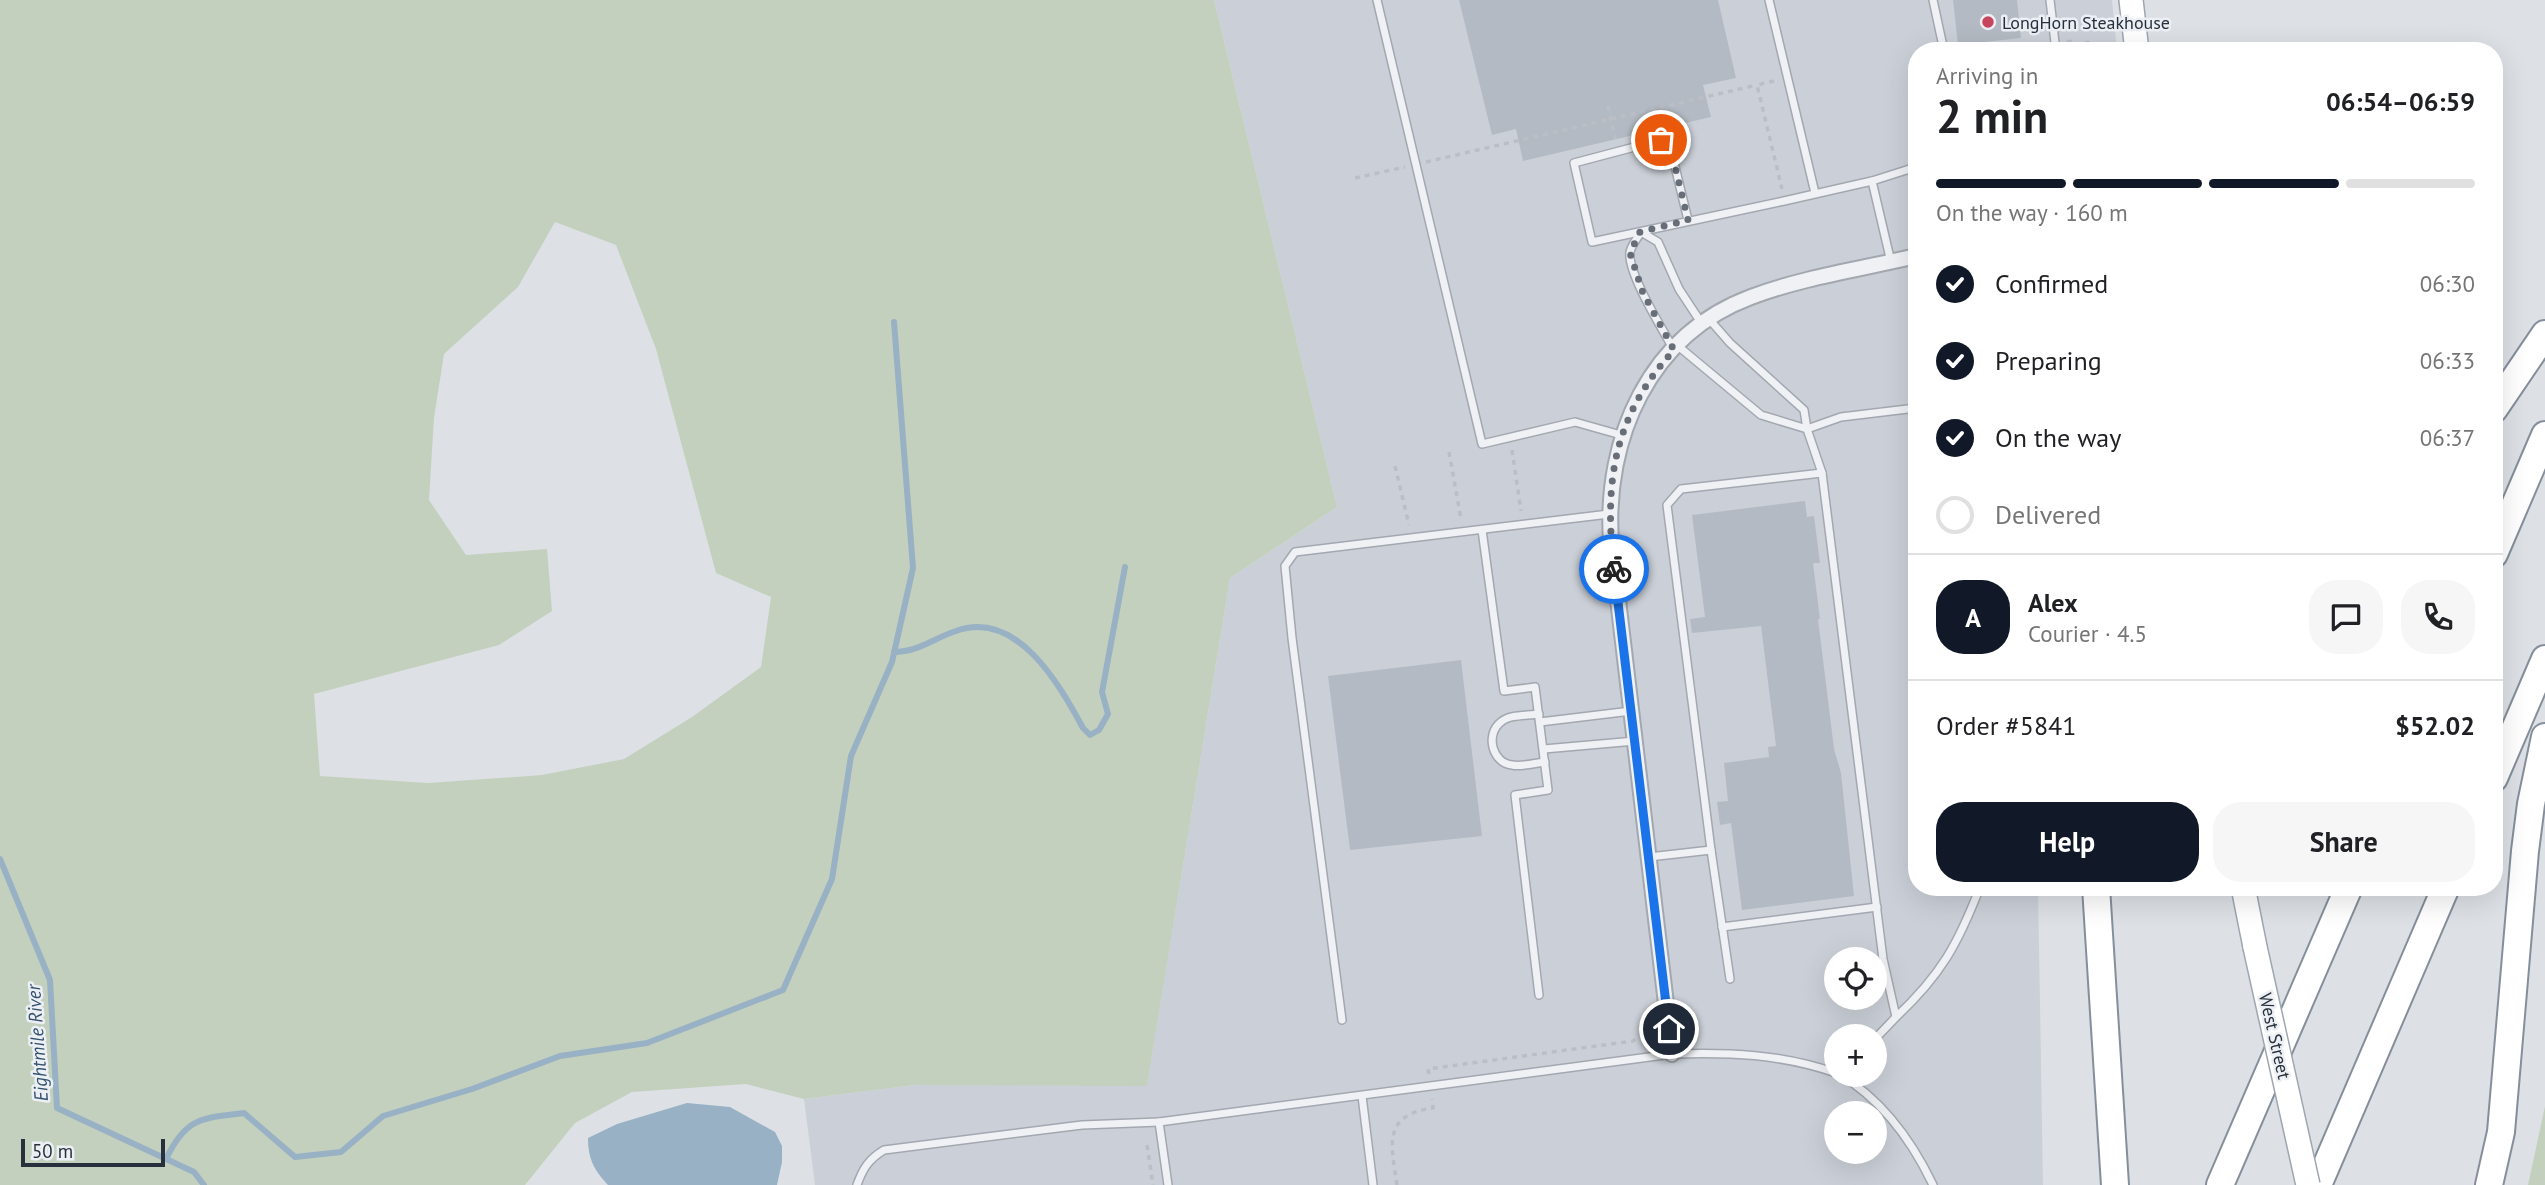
<!DOCTYPE html>
<meta charset="utf-8">
<style>
:root{--surface:#fff;--page:#f6f6f6;--text:#202124;--muted:#757577;--line:#e0e0e0;--accent:#111827}
body{margin:0;font-family:"PT Sans",sans-serif;background:var(--page);color:var(--text);height:100vh;display:flex;flex-direction:column;font-size:26px;white-space:nowrap}
*{box-sizing:border-box;margin:0}
p{font-size:23px;color:var(--muted)}
.icon{flex:none;width:38px;height:38px;fill:none;stroke:currentColor;stroke-width:2;stroke-linecap:round;stroke-linejoin:round}
.map{position:relative;flex:1;overflow:hidden}
.side{position:absolute;left:1908px;top:42px;width:595px;height:854px;display:flex;flex-direction:column;background:var(--surface);border-radius:28px;box-shadow:0 7px 28px #0002}
.side>*{flex:none}
.tools{position:absolute;left:1824px;top:947px;display:grid;gap:14px}
.tools a{display:grid;place-items:center;width:63px;height:63px;border-radius:50%;background:var(--surface);box-shadow:0 7px 28px #0002;font-size:35px}
.scale{position:absolute;left:21px;bottom:18px;width:144px;box-sizing:border-box;padding-left:7px;border:4px solid #27303c;border-top:0;font-size:19px;line-height:24px;white-space:nowrap;color:#27303c;-webkit-text-stroke:5px #ecf0f4;paint-order:stroke}
.pin{position:absolute;display:grid;place-items:center;width:60px;height:60px;color:#fff;margin:-30px;border:4px solid #fff;border-radius:50%;box-shadow:0 2px 7px #0007}
.courier{position:absolute;display:grid;place-items:center;width:70px;height:70px;margin:-35px;border:5px solid #1a73e8;border-radius:50%;background:#fff;color:#222;box-shadow:0 2px 9px #0007}
.head em{font-style:normal;font-weight:700}
.head div{display:flex;flex-direction:column-reverse}
.head{display:flex;align-items:center;justify-content:space-between;height:119px;padding:0 28px}
h1{font-size:46px;font-weight:700;line-height:52px}
.bar{display:grid;grid-template-columns:repeat(4,1fr);gap:10px 7px;align-content:center;height:84px;padding:0 28px}
.bar i{height:9px;border-radius:5px;background:var(--line)}
.bar .current{background:var(--accent)}
.bar p{grid-column:span 4}
.line{display:flex;align-items:center;gap:18px;padding:0 28px;border-top:2px solid var(--line)}
.line div{flex:1}
.round{display:grid;place-items:center;flex:none;width:74px;height:74px;border-radius:28px;background:var(--page)}
ol{padding:0 28px;list-style:none}
li{display:flex;align-items:center;gap:21px;height:77px}
li p{margin-inline-start:auto}
li .icon{padding:7px;border-radius:50%;background:var(--accent);color:#fff;stroke-width:4}
li:last-child{color:var(--muted)}
li i{width:38px;height:38px;border:4px solid var(--line);border-radius:50%}
.button{display:flex;gap:14px;margin-top:auto;padding:14px 28px}
.button a{flex:1;height:80px;border-radius:28px;background:var(--accent);color:#fff;font-size:28px;font-weight:700;line-height:80px;text-align:center}
.button a+a{background:var(--page);color:var(--text)}
.map>svg:first-child{display:block}
.built{fill:#cbd0d8;fill-rule:evenodd}
.green{fill:#c4d0be;fill-rule:evenodd}
.water{fill:#98b1c5}
.lines{fill:none;stroke-linecap:round;stroke-linejoin:round}
.stream{stroke:#98b1c5;stroke-width:6}
.building{fill:#b4bac3}
.lane-casing{stroke:#a3a8b0;stroke-width:10}
.street-casing{stroke:#a3a8b0;stroke-width:18}
.primary-casing{stroke:#9da6b1;stroke-width:26}
.highway-casing{stroke:#858f9c;stroke-width:30}
.path{stroke:#bbbfc5;stroke-width:3.5;stroke-dasharray:5 5;stroke-linecap:butt}
.lane{stroke:#eff1f5;stroke-width:7}
.street{stroke:#eff1f5;stroke-width:14}
.primary{stroke:#fff;stroke-width:23}
.highway{stroke:#fff;stroke-width:26}
.primary-bridge-casing{stroke:#9da6b1;stroke-width:26;stroke-linecap:butt}
.primary-bridge{stroke:#fff;stroke-width:23}
.done{stroke:#676e78;stroke-width:7;stroke-dasharray:0 12.6}
.route{stroke:#1a73e8;stroke-width:9}
.poi-dot{fill:#c84560;stroke:#ecf0f4;stroke-width:2.5}
.labels{text-anchor:middle;dominant-baseline:central;stroke-width:5;stroke-linejoin:round;paint-order:stroke}
.poi-label{font-size:18px;fill:#27303c;stroke:#ecf0f4;text-anchor:start}
.street-label{font-size:18px;fill:#27303c;stroke:#ecf0f4}
.water-label{font-size:19px;font-style:italic;fill:#33516e;stroke:#ecf0f4}
</style>
<div class="map">
<svg width="2545" height="1185" viewBox="0 0 2545 1185">
<rect width="100%" height="100%" fill="#dde1e6"/>
<path class="built" d="M1214 0H2112L2117 51H1916V887H2038L2043 1185H815L804 1099 915 1085H1147L1230 578 1337 507ZM1836 959H1874V998H1836ZM1836 1036H1874V1074H1836ZM1836 1113H1874V1152H1836Z"/>
<g class="green">
<path d="M0 0H1214L1337 507 1230 578 1147 1086 915 1085 804 1099 746 1084 632 1092 575 1123 525 1185H0ZM555 222 616 245 656 349 716 573 771 597 761 667 692 717 624 759 542 775 428 783 320 776 314 694 499 645 552 611 547 549 466 555 429 500 434 418 444 354 518 287Z"/>
<path d="M2545 1106V1185H2528Z"/>
</g>
<path class="water" d="M687 1103 730 1107 775 1132 782 1146V1162L777 1185H608C594 1170 588 1159 588 1138L617 1124Z"/>
<g class="lines">
<g class="stream">
<path d="M894 652C918 652 934 638 956 631 1017 609 1059 684 1083 728L1090 735 1099 730 1108 714 1102 692 1125 567"/>
<path d="M0 859 50 980 57 1108 194 1172 204 1185"/>
<path d="M166 1159C186 1117 202 1118 244 1113L295 1157 341 1152 383 1116 472 1089 560 1056 647 1043 783 990 832 879 851 756 892 662 913 568 894 322"/>
</g>
</g>
<g class="building">
<path d="M1459 0H1718L1736 78 1703 85 1711 117 1523 161 1516 129 1492 135Z"/>
<path d="M1953 0H2017L2021 38 1958 45Z"/>
<path d="M1805 501 1807 517 1814 516 1820 563H1813L1820 619H1818L1834 749 1841 773 1854 896 1742 910 1731 823 1720 825 1717 802 1728 801 1724 763 1769 757 1768 747 1776 746 1761 626 1692 633 1690 619 1705 617 1692 515Z"/>
<path d="M1461 660 1482 836 1350 850 1328 676Z"/>
</g>
<g class="lines">
<g class="lane-casing">
<g id="lane">
<path d="M1377 0 1482 444 1575 422 1621 435"/>
<path d="M1769 0 1815 193"/>
<path d="M1933 0 1944 51"/>
<path d="M2050 0 2056 51"/>
<path d="M1872 181 1891 262"/>
<path d="M1688 220 1670 146 1661 140 1574 163 1592 242 1784 201 1872 181 1916 167"/>
<path d="M1678 346 1761 415 1807 429 1804 410 1730 343 1709 319"/>
<path d="M1674 350C1663 330 1627 273 1630 252 1631 246 1638 237 1641 232L1658 242 1679 289 1702 324"/>
<path d="M1482 530 1504 691 1535 687 1548 790 1515 795 1539 995"/>
<path d="M1539 714C1527 716 1510 714 1501 722 1485 734 1492 763 1512 765 1522 767 1535 763 1545 762"/>
<path d="M1540 722 1631 711"/>
<path d="M1544 749 1635 741"/>
<path d="M1711 850 1667 505 1681 489 1822 473"/>
<path d="M1649 857 1711 850 1730 979"/>
<path d="M1722 927 1877 907"/>
<path d="M1896 1017C1941 975 1958 944 1980 887"/>
<path d="M1342 1020 1292 638 1285 566 1295 552 1609 514"/>
<path d="M1874 1040 1896 1017 1883 959 1822 473 1807 429 1841 417 1916 408"/>
<path d="M1839 1074C1881 1099 1912 1141 1933 1185"/>
<path d="M1362 1096 1373 1185"/>
<path d="M857 1185C863 1168 869 1159 884 1150L1082 1125 1159 1122"/>
<path d="M1168 1185 1159 1122 1672 1054C1728 1052 1782 1054 1836 1073"/>
</g>
</g>
<g class="street-casing">
<path id="street" d="M1672 1054 1611 541C1604 439 1649 335 1751 297 1804 277 1862 269 1916 256"/>
</g>
<g class="primary-casing">
<g id="primary">
<path d="M2131 0 2137 51"/>
<path d="M2243 887 2255 947"/>
</g>
</g>
<g class="highway-casing">
<g id="highway">
<path d="M2494 409 2545 334"/>
<path d="M2494 554 2545 435"/>
<path d="M2494 778 2545 659"/>
<path d="M2096 887 2115 1185"/>
<path d="M2220 1185 2349 887"/>
<path d="M2318 1185 2446 887"/>
<path d="M2489 1185 2501 1132 2525 851 2531 804 2545 737"/>
</g>
</g>
<g class="path">
<path d="M2067 42 2073 41V51"/>
<path d="M2015 51 2041 44"/>
<path d="M2084 51 2083 43 2095 42"/>
<path d="M1774 81 1757 85 1782 189"/>
<path d="M1608 106 1615 139"/>
<path d="M1426 162 1757 85"/>
<path d="M1355 178 1405 167"/>
<path d="M1512 450 1521 511"/>
<path d="M1449 452 1461 519"/>
<path d="M1395 466 1409 525"/>
<path d="M1429 1074 1428 1069 1633 1041 1648 1027 1649 1014"/>
<path d="M1147 1145 1153 1185"/>
<path d="M1397 1185C1391 1144 1382 1115 1433 1108L1432 1099"/>
</g>
<use href="#lane" class="lane"/>
<use href="#street" class="street"/>
<use href="#primary" class="primary"/>
<use href="#highway" class="highway"/>
<g class="primary-bridge-casing">
<path id="primary-bridge" d="M2255 947 2308 1185"/>
</g>
<use href="#primary-bridge" class="primary-bridge"/>
</g>
<g class="lines">
<path class="done" d="M1614 569C1604 482 1613 417 1674 350L1643 293 1630 253 1640 232 1688 220 1670 146 1661 140"/>
<path class="route" d="M1614 569 1669 1029"/>
</g>
<circle class="poi-dot" cx="1988" cy="22" r="7"/>
<g class="labels">
<g class="poi-label">
<text x="2002" y="22">LongHorn Steakhouse</text>
</g>
<g class="street-label">
<text transform="translate(2275 1036) rotate(77)">West Street</text>
</g>
<g class="water-label">
<text transform="translate(37 1043) rotate(-94)">Eightmile River</text>
</g>
</g>
</svg>
<div class="tools">
<a><svg class="icon" aria-label="locate" viewBox="0 0 24 24"><circle cx="12" cy="12" r="6"/><path d="M12 2v4M12 18v4M2 12h4M18 12h4"/></svg></a>
<a>+</a>
<a>−</a>
</div>
<div class="scale">50 m</div>
<div class="pin" style="left:1661px;top:140px;background:#ea580c"><svg class="icon" aria-label="bag" viewBox="0 0 24 24"><path d="M5 8h14l-1 12H6zM9 8a3 3 0 0 1 6 0"/></svg></div>
<div class="pin" style="left:1669px;top:1029px;background:#1f2937"><svg class="icon" aria-label="home" viewBox="0 0 24 24"><path d="M3 11l9-7 9 7M6 9v11h12V9"/></svg></div>
<div class="courier" style="left:1614px;top:569px"><svg class="icon" aria-label="bike" viewBox="0 0 24 24"><circle cx="6" cy="16" r="4"/><circle cx="18" cy="16" r="4"/><path d="M6 16l4-8h5l3 8M10 8l3 8H6M13 5h3"/></svg></div>
<section class="side">
<div class="head"><div><h1>2 min</h1><p>Arriving in</p></div><em>06:54–06:59</em></div>
<div class="bar"><i class="current"></i><i class="current"></i><i class="current"></i><i></i><p>On the way · 160 m</p></div>
<ol>
<li><svg class="icon" aria-label="check" viewBox="0 0 24 24"><path d="M5 12l5 5 9-10"/></svg>Confirmed<p>06:30</p></li>
<li><svg class="icon" aria-label="check" viewBox="0 0 24 24"><path d="M5 12l5 5 9-10"/></svg>Preparing<p>06:33</p></li>
<li><svg class="icon" aria-label="check" viewBox="0 0 24 24"><path d="M5 12l5 5 9-10"/></svg>On the way<p>06:37</p></li>
<li><i></i>Delivered</li>
</ol>
<div class="line" style="height:126px"><b class="round" style="background:var(--accent);color:#fff">A</b><div><b>Alex</b><p>Courier · 4.5</p></div><a class="round"><svg class="icon" aria-label="chat" viewBox="0 0 24 24"><path d="M4 5h16v11H9l-5 4z"/></svg></a><a class="round"><svg class="icon" aria-label="phone" viewBox="0 0 24 24"><path d="M5 4h4l2 5-3 2q2 4 5 5l2-3 5 2v4C11 20 4 13 5 4z"/></svg></a></div>
<div class="line" style="height:91px"><div>Order #5841</div><b>$52.02</b></div>
<div class="button"><a>Help</a><a>Share</a></div>
</section>
</div>
